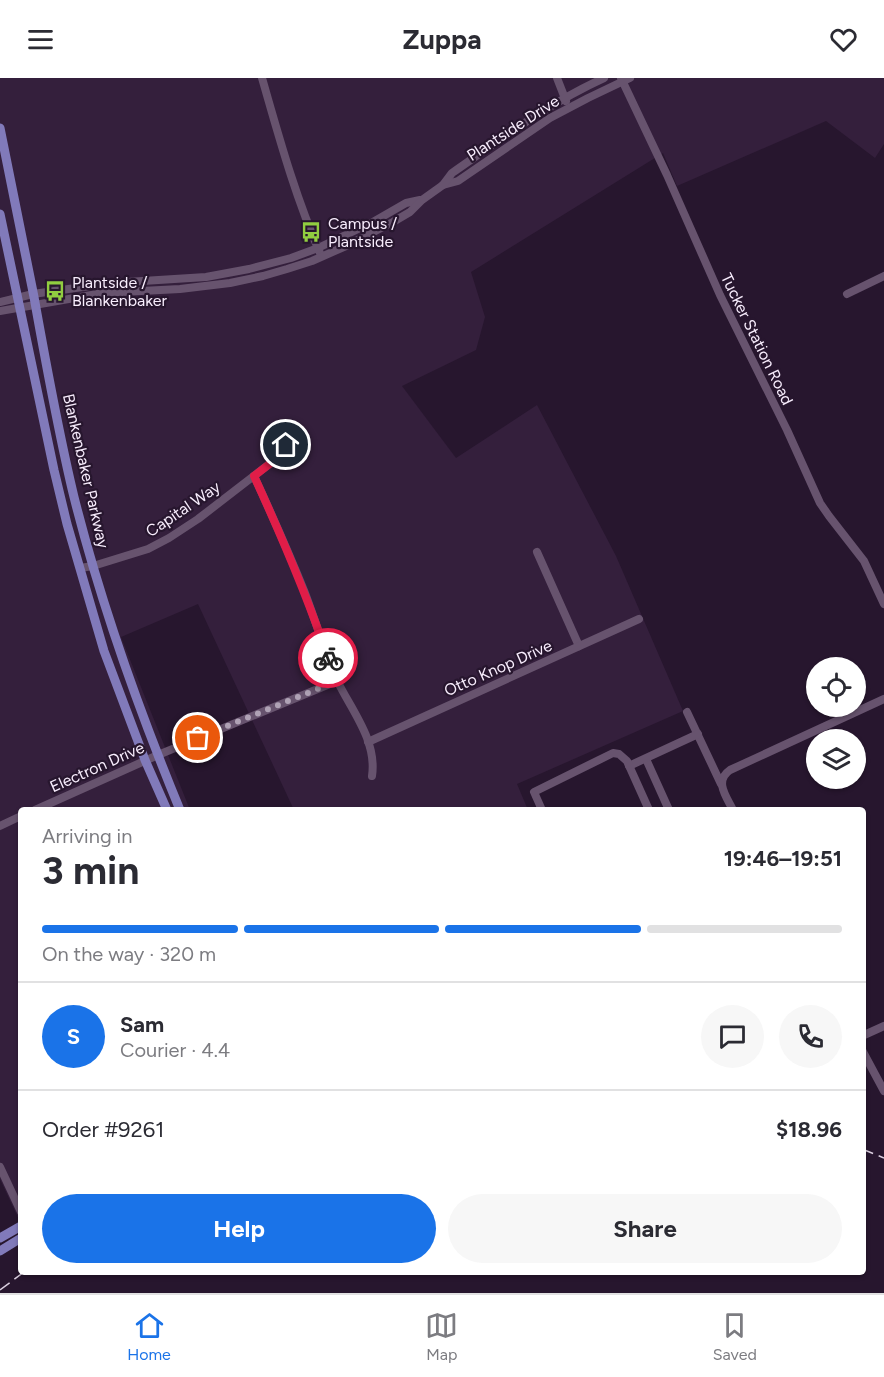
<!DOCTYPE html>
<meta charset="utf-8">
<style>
:root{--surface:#fff;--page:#f7f7f7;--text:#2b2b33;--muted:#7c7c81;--line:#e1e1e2;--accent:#1a73e8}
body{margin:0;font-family:Figtree,sans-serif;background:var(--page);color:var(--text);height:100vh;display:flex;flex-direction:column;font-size:22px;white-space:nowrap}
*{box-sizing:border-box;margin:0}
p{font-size:20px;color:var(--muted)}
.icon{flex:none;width:33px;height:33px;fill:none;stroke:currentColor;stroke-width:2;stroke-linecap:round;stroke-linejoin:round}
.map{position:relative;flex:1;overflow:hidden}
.side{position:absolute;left:18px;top:729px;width:848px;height:468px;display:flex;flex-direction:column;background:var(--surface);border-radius:6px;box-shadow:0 2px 4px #0004}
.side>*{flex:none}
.buttons{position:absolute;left:806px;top:579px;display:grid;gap:12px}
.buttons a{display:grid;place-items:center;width:60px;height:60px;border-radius:50%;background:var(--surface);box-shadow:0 2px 4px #0004;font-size:30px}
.pin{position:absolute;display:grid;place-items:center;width:51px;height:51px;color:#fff;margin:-26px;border:3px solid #fff;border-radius:50%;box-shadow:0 2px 6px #0007}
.courier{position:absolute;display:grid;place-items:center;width:60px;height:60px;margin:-30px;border:4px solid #e11d48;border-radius:50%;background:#fff;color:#222;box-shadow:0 2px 8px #0007}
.summary em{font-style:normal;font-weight:700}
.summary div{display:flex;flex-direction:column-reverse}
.summary{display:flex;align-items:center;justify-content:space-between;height:102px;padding:0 24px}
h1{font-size:39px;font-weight:700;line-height:45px}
.bar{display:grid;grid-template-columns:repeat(4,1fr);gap:9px 6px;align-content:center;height:72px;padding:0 24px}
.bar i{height:8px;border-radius:4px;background:var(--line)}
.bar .selected{background:var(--accent)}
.bar p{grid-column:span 4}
.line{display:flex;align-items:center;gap:15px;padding:0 24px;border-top:2px solid var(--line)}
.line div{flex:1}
.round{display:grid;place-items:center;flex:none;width:63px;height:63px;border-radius:32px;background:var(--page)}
.button{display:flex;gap:12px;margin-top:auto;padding:12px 24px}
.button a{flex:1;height:69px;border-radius:36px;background:var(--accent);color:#fff;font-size:24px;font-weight:700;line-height:69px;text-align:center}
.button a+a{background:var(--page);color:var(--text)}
header{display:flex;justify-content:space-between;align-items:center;height:78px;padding:0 24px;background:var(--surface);font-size:27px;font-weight:700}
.dock{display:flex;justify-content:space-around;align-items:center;height:84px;border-top:2px solid var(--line);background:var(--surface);font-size:16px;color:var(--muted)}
.dock a{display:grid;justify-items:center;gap:3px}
.dock .selected{color:var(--accent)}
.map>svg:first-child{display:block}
.built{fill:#341f3c}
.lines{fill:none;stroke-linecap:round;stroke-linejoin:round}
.minor{stroke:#67536e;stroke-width:8}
.major{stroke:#817aba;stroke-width:9}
.rail{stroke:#dacedf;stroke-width:1.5;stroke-dasharray:12 6;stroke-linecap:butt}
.done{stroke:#afa2b5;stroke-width:6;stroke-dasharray:0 10.8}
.route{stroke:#e11d48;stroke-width:8}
.labels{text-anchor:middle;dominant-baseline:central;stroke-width:4.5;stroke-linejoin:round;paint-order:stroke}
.street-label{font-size:16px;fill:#f8edfd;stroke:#27162e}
.poi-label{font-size:16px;fill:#f8edfd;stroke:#27162e;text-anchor:start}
</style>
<header><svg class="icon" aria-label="menu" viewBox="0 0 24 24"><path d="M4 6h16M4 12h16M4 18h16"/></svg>Zuppa<svg class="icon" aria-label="heart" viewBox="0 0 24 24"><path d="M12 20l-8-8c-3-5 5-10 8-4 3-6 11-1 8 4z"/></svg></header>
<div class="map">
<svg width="884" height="1215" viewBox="0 0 884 1215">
<rect width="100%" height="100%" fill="#27162e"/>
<path class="built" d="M0 0H884V66L875 80 826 43 677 108 663 75 471 194 485 239 476 272 402 308 456 380 537 327 616 478 683 633 517 706 528 732H294L198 526 121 559 190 732H21V1146L0 1101Z"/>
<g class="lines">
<g class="minor">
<path d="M262 0C279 59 295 118 320 175"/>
<path d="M557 0 566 23"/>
<path d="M621 0 667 97 720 217 787 352 820 425 829 438 864 483 884 526"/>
<path d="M443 107 458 103 550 40 588 20 630 0"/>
<path d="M847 216 884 198"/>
<path d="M0 224 33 216 111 205 206 199 249 191 291 180 318 170 373 144 406 125 420 122"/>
<path d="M0 233 103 215 180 211 230 205 263 198 287 191 312 183 346 168 393 144 410 134 422 122 443 107 452 95C501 61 549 25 604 0"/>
<path d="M254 398C272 437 289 475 305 515 314 539 322 564 331 589 344 624 378 658 372 698"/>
<path d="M537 474 579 568"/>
<path d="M80 490 93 488 148 471 169 460 198 441 281 377 286 367"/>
<path d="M687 634 721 706"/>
<path d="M368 664 639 541"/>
<path d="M646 681 669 732"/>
<path d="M629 688 698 656"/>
<path d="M35 732 158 677 337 603"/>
<path d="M542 732 534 714 613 675 619 676 627 683 649 732"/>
<path d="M733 732C726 718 714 703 730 692L884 621"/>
<path d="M0 748 21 738"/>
<path d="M862 958 884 948"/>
<path d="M862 972 884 1013"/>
<path d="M0 1089 21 1134"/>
</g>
<g class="major">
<path d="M0 50C11 106 23 163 34 219 46 286 58 353 74 419 101 526 138 630 180 732"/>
<path d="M0 136 54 392 67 446 104 573 145 682 167 732"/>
<path d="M0 1160 21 1148"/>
<path d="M0 1173 21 1160"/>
</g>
<g class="rail">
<path d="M862 1071 884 1080"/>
<path d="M0 1212 24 1194"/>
</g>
</g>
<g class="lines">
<path class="done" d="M198 660 337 603 328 580"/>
<path class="route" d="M286 367 281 377 254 398C281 457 307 517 328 580"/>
</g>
<defs>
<g id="bus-bare" transform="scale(1.62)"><path d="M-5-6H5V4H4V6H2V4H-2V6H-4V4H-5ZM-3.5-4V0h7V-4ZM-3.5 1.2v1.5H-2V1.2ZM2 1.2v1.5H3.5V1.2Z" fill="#91cd40" stroke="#27162e" stroke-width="2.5" paint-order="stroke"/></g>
</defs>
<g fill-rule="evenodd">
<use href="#bus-bare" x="311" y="154"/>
<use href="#bus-bare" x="55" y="213"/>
</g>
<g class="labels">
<g class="street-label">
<text transform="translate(513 50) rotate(-33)">Plantside Drive</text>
<text transform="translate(757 261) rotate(64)">Tucker Station Road</text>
<text transform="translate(86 393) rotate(77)">Blankenbaker Parkway</text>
<text transform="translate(183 431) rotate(-34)">Capital Way</text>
<text transform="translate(498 590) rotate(-24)">Otto Knop Drive</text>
<text transform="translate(97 689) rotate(-24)">Electron Drive</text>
</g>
<g class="poi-label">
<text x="328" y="145">Campus /<tspan x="328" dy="18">Plantside</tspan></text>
<text x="72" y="204">Plantside /<tspan x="72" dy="18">Blankenbaker</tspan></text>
</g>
</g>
</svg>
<div class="buttons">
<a><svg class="icon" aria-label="locate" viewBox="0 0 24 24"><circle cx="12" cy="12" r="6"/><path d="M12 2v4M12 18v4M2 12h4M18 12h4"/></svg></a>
<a><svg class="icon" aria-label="layers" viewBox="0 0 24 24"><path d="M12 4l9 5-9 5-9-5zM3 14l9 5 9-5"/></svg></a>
</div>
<div class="pin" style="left:198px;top:660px;background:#ea580c"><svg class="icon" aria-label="bag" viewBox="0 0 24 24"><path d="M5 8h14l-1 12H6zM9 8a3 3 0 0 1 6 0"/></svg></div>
<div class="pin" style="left:286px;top:367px;background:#1f2937"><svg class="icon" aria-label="home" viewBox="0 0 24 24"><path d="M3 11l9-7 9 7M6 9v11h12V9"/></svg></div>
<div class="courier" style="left:328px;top:580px"><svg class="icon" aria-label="bike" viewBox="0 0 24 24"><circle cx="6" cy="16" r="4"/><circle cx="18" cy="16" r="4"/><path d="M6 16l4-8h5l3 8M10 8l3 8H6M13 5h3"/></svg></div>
<section class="side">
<div class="summary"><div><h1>3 min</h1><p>Arriving in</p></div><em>19:46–19:51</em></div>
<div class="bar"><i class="selected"></i><i class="selected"></i><i class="selected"></i><i></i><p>On the way · 320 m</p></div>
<div class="line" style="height:108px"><b class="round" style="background:var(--accent);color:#fff">S</b><div><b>Sam</b><p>Courier · 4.4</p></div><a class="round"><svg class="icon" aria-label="chat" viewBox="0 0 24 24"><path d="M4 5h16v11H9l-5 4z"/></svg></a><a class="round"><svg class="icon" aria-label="phone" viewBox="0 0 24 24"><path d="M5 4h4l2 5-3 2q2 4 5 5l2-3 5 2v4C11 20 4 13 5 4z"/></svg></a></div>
<div class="line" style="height:78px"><div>Order #9261</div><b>$18.96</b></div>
<div class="button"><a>Help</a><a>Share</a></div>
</section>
</div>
<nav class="dock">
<a class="selected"><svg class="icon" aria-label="home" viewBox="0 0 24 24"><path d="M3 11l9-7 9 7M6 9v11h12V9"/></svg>Home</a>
<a><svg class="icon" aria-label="map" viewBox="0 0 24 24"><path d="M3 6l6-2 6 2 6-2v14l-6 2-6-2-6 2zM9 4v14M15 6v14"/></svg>Map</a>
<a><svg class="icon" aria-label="saved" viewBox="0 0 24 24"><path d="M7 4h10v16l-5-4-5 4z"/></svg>Saved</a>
</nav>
